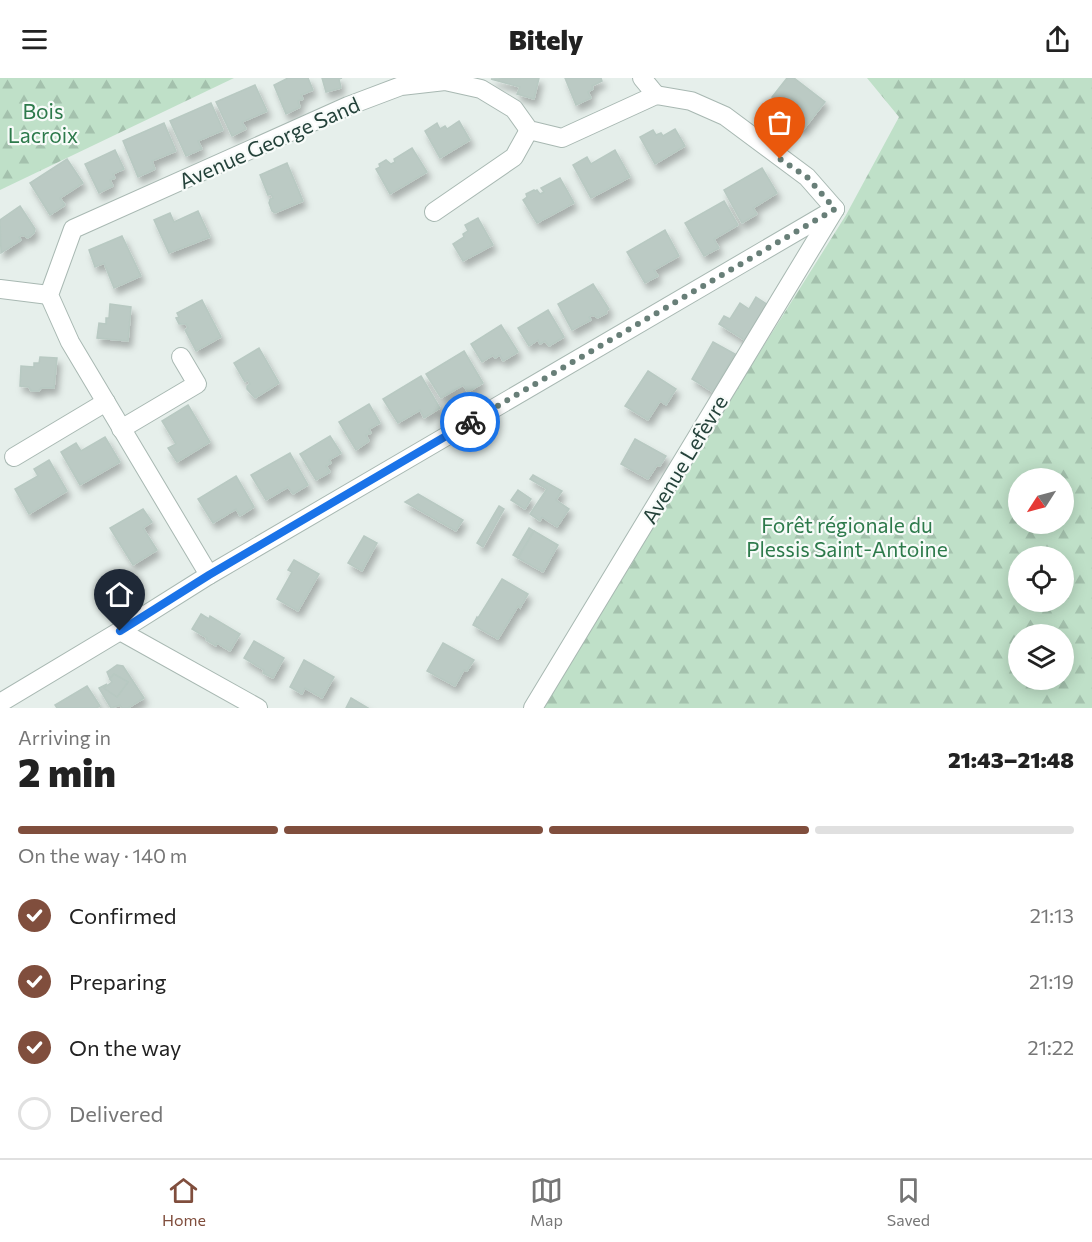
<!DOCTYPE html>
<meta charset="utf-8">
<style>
:root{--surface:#fff;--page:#f2f2f2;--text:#222;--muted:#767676;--line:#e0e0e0;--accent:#804e3d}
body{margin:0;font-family:Commissioner,sans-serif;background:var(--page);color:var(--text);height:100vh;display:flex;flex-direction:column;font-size:22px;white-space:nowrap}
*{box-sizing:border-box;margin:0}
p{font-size:20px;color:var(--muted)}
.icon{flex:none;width:33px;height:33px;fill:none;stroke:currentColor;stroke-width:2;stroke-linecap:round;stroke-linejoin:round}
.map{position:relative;height:630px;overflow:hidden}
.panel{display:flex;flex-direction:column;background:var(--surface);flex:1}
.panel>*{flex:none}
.needle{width:39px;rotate:234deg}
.fabs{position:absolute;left:1008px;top:390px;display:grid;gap:12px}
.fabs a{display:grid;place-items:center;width:66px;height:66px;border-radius:50%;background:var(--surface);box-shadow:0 3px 15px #0003;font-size:30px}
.pin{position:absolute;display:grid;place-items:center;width:51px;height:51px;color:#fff;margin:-62px -26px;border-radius:50% 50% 50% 0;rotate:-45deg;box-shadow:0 0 6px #0007}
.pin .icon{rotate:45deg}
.courier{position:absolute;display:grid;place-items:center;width:60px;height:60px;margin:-30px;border:4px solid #1a73e8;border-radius:50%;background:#fff;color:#222;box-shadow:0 2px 8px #0007}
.head em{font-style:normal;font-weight:800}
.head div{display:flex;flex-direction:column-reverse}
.head{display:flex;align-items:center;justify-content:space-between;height:102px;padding:0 18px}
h1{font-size:39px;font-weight:800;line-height:45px}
.bar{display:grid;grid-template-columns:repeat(4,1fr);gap:9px 6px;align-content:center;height:72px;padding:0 18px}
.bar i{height:8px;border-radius:4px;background:var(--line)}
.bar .on{background:var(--accent)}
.bar p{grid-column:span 4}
ol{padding:0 18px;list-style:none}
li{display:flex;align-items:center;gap:18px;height:66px}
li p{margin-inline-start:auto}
li .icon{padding:6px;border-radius:50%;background:var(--accent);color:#fff;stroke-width:4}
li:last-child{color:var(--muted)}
li i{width:33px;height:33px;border:3px solid var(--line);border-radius:50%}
header{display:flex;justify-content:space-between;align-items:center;height:78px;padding:0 18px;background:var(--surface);font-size:27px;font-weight:800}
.tabs{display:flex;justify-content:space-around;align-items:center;height:84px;border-top:2px solid var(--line);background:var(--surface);font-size:16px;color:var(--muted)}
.tabs a{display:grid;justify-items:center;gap:3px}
.tabs .on{color:var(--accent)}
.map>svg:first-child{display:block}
.forest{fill:url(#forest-firs);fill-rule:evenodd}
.building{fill:#bbcac4;stroke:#b8c9c2;stroke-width:1.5;filter:url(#shadow)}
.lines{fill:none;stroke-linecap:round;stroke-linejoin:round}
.minor-casing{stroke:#a8b8b2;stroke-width:20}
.minor{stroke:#fff;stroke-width:18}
.done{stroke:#687f78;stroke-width:6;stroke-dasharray:0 10.8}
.route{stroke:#1a73e8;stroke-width:8}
.labels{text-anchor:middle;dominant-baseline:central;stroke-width:4.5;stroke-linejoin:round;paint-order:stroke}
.park-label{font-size:21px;fill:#2d7a4b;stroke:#f7fbf9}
.street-label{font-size:21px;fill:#24423a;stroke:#f7fbf9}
</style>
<header><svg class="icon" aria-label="menu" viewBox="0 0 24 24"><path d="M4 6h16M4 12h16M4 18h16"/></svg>Bitely<svg class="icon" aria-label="share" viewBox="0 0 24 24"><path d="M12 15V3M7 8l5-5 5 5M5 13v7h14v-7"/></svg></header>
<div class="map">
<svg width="1092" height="630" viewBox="0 0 1092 630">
<defs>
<pattern id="forest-firs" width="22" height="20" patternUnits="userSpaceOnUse" patternTransform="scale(1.5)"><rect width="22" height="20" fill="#bfe0c8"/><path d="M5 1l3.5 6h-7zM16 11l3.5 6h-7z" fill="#a4c1ad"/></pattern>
<filter id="shadow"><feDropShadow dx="3.5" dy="6" stdDeviation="3" flood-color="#0004"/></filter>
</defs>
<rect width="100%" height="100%" fill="#e6efeb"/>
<g class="forest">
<path d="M0 0H234L0 112Z"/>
<path d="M867 0H1092V630H536L846 137 899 39ZM1018 400H1064V446H1018ZM1018 478H1064V524H1018ZM1018 556H1064V602H1018Z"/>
</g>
<g class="building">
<path d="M288 0H308L313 12 301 17 303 21 298 23 300 29 286 36 274 7Z"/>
<path d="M322 0H342L339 1 341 10 326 14Z"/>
<path d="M539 0 534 21 517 16 520 9 491 1Z"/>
<path d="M565 0H601L602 3 592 8 593 11 588 14 591 20 576 27Z"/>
<path d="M787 0H794L825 24 803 52 789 42 795 36 772 19Z"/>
<path d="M255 7 267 33 242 44 246 51 232 58 216 24Z"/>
<path d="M211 25 223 52 198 63 202 71 186 78 170 43Z"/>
<path d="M459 43 470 62 440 80 425 53 437 45 440 51 445 48 447 51Z"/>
<path d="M164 45 176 73 152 83 155 91 138 99 123 63Z"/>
<path d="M675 51 685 68 655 86 640 59 653 52 656 57 661 55 663 58Z"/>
<path d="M412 70 427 94 390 116 376 91 380 89 379 86 386 82 391 86 395 84 394 81Z"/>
<path d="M115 72 124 91 113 96 115 100 110 102 113 108 99 115 85 86Z"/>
<path d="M615 72 630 99 591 120 573 87 587 79 591 86Z"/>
<path d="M67 81 83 105 60 120 65 127 50 137 30 105Z"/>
<path d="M287 85 303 123 275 135 272 133 269 125 270 121 273 120 271 116 268 117 260 97Z"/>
<path d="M762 90 777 115 753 130 757 136 742 145 724 112Z"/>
<path d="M560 100 574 125 537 145 523 122 527 119 526 116 534 112 535 113 537 112 540 116 544 114 541 110Z"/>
<path d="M724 123 738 147 714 161 719 170 704 178 685 145Z"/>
<path d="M20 128 35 151 34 155 28 160 23 157 19 159 21 162 1 175 0 142Z"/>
<path d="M198 133 210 159 169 175 154 142 170 135 174 144Z"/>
<path d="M478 140 493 167 463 183 453 166 464 159 463 156 468 153 465 147Z"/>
<path d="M665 152 679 178 654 192 658 198 645 205 627 174Z"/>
<path d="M122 158 141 198 114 210 104 185 95 189 89 172Z"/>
<path d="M593 206 609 231 606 233 607 235 598 240 593 237 589 239 591 242 572 252 558 226Z"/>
<path d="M756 219 768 227 746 263 719 246 724 238 730 241 740 225 749 231Z"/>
<path d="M202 222 221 259 196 273 185 252 188 250 186 246H179L176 240 179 239 177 235Z"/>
<path d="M110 226 131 229 128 263 97 260 99 245 106 246V240H109Z"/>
<path d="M548 232 564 259 549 268 545 263 540 266 538 262 529 268 518 250Z"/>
<path d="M501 247 518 274 503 283 500 277 495 280 493 277 482 284 471 266Z"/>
<path d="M713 264 735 276 713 314 692 301Z"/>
<path d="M259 270 279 305 255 320 247 311V308L250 306 248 302 245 304 234 285Z"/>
<path d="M464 273 483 305 468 314 463 307 441 320 426 296Z"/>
<path d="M40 279 57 280 54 310H41L39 313H31L29 309 20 308 21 288 34 289V285H39Z"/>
<path d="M648 293 676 311 666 327 660 323 648 342 625 328Z"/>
<path d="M421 298 440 330 424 340 420 332 398 345 383 321Z"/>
<path d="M369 326 380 345 369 351 371 355 366 357 369 363 356 372 339 344Z"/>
<path d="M188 327 210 364 177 384 168 370 176 366 162 343Z"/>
<path d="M330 358 341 375 329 382 331 385 326 388 330 394 316 402 300 376Z"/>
<path d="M105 359 120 384 80 407 61 374 76 365 81 373Z"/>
<path d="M635 361 666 378 660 388 657 387 648 401 621 386Z"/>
<path d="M290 375 308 407 293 416 288 409 266 422 251 397Z"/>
<path d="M49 382 67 413 29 436 15 411 38 398 34 391Z"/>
<path d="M533 397 562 413 556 422 569 431 557 449 542 439 540 443 530 436 547 411 530 401Z"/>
<path d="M236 398 254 429 240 438 236 431 213 445 198 421Z"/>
<path d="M518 412 531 421 525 431 511 422Z"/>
<path d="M418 416 463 442 456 453 405 424Z"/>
<path d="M499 428 504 431 483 469 477 465Z"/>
<path d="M143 431 152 444 143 450 157 472 133 487 110 450Z"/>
<path d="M529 450 534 453 518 480 513 477Z"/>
<path d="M534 453 558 467 543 494 518 480Z"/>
<path d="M364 458 377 465 362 493 348 485Z"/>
<path d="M294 482 319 496 298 533 277 521 292 494 288 492Z"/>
<path d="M502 501 528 516 520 530 518 528 498 561 473 547 477 539 478 540Z"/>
<path d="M201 536 209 541 210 538 240 556 230 573 217 565 216 568 206 562 207 560 192 551Z"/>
<path d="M254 563 284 580 273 600 263 595 264 592 244 580Z"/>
<path d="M443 565 474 582 467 593 464 592 455 608 427 593Z"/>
<path d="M304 582 334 599 322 620 305 610 302 616 290 609Z"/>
<path d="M117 587 123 588 144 620 128 630H122L120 627 111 630 99 610 107 606 104 610 117 619 128 604 114 596 110 601 107 594Z"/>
<path d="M114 596 128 604 117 619 104 610 112 604 110 601Z"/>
<path d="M87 608 100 628 96 630H57L55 627Z"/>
<path d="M351 620 368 630H346Z"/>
</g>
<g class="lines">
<g class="minor-casing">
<g id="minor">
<path d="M642 0 656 17"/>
<path d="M434 134 514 79 529 52"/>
<path d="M0 211 49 217"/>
<path d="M121 351 197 306 181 279"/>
<path d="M14 379 106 324"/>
<path d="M209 497 70 264 49 217 73 151 348 28 401 8 445 3 481 11 514 31 529 52 562 60 656 17 691 23 725 38 807 99 835 131"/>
<path d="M120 553 258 630"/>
<path d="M0 625 120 553 209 497 835 131"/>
<path d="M533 630 835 131"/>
</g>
</g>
<use href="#minor" class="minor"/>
</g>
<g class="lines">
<path class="done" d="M470 344 835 131 807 99 780 81"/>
<path class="route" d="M120 553 209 497 470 344"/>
</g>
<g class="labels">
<g class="park-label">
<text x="43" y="32">Bois<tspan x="43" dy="24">Lacroix</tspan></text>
<text x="847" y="446">Forêt régionale du<tspan x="847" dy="24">Plessis Saint-Antoine</tspan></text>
</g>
<g class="street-label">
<text transform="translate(269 64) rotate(-24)">Avenue George Sand</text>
<text transform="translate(684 381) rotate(-59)">Avenue Lefèvre</text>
</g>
</g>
</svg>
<div class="fabs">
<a><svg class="needle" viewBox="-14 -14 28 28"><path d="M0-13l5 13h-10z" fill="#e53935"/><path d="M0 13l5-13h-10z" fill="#767676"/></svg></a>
<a><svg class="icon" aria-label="locate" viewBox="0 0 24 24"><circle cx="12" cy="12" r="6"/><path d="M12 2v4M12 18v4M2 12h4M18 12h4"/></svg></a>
<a><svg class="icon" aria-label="layers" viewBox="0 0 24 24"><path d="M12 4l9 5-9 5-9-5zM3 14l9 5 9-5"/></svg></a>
</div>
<div class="pin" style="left:780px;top:81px;background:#ea580c"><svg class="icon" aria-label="bag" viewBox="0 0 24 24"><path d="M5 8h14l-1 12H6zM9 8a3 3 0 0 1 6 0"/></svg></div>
<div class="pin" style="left:120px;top:553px;background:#1f2937"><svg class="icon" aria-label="home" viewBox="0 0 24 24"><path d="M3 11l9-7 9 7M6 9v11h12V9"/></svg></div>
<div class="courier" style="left:470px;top:344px"><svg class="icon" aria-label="bike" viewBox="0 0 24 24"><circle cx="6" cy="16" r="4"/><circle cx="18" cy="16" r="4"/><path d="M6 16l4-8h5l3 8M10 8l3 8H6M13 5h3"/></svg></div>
</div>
<section class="panel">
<div class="head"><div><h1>2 min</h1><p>Arriving in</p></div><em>21:43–21:48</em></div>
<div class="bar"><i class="on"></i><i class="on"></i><i class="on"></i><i></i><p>On the way · 140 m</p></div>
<ol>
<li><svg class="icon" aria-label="check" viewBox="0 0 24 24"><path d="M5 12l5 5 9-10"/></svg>Confirmed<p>21:13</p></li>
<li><svg class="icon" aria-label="check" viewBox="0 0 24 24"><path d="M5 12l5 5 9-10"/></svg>Preparing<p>21:19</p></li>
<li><svg class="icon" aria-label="check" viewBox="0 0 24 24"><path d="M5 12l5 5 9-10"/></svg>On the way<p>21:22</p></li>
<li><i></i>Delivered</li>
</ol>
</section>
<nav class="tabs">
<a class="on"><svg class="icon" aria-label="home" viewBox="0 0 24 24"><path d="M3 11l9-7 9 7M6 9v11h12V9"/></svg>Home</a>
<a><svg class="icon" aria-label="map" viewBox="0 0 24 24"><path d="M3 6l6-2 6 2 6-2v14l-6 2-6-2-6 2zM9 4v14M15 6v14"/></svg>Map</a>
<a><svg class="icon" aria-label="saved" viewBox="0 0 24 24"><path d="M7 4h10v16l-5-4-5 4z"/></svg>Saved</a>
</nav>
